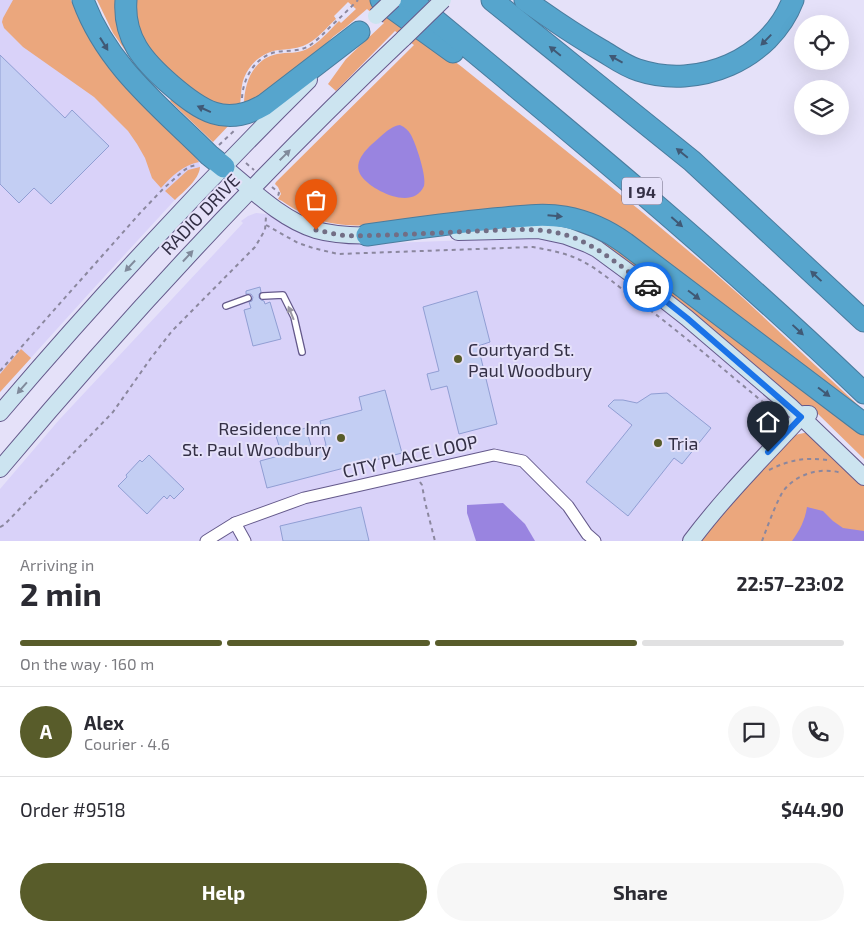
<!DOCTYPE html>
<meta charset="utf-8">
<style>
:root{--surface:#fff;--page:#f7f7f7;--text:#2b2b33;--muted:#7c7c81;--line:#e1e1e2;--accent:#585c2a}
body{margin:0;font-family:"Exo 2",sans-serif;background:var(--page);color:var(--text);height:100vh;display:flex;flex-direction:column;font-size:19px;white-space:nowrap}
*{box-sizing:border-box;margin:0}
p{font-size:16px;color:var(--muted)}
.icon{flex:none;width:28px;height:28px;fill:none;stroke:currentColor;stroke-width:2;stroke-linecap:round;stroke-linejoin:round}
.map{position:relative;height:541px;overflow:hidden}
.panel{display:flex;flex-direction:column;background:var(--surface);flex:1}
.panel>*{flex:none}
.buttons{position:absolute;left:794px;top:15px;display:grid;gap:10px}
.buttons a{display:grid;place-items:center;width:55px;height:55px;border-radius:50%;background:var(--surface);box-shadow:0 5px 20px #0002;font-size:25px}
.pin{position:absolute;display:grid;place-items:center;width:42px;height:42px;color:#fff;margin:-51px -21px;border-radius:50% 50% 50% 0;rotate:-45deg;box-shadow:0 0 5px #0007}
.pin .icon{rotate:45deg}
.courier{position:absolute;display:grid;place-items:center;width:50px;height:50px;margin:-25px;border:4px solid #1a73e8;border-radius:50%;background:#fff;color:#222;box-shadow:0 1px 6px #0007}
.head em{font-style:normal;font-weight:700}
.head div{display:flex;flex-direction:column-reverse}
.head{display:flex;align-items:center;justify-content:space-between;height:85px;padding:0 20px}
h1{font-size:32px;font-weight:700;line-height:38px}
.bar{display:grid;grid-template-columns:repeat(4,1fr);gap:8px 5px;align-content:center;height:60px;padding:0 20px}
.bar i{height:6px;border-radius:4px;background:var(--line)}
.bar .active{background:var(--accent)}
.bar p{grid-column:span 4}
.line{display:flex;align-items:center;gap:12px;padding:0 20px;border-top:1px solid var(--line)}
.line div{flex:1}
.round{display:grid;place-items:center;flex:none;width:52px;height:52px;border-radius:26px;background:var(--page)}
.cta{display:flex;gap:10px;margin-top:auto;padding:10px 20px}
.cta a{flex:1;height:58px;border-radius:30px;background:var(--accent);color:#fff;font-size:20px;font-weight:700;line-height:58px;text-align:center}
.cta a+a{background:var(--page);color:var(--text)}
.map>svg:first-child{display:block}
.built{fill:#d9d2f9}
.green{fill:#eba77d}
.water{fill:#9984e0}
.building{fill:#c3cef3;stroke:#909ed3}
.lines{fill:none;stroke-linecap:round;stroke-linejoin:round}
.lane-casing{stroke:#64598b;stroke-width:8}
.street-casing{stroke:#64598b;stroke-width:13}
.secondary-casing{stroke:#64598b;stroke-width:18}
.highway-casing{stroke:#4a7c9e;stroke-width:23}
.path{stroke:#8b879e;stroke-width:2;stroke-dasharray:4 4;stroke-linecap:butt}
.lane{stroke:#fff;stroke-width:5.5}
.street{stroke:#fff;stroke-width:11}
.secondary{stroke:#cce4f0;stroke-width:16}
.highway{stroke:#56a5cd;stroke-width:21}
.secondary-bridge-casing{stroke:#64598b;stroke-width:18;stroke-linecap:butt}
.secondary-bridge{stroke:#cce4f0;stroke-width:16}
.oneway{fill:#405975}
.oneway2{fill:#808a9b}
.oneway3{fill:#9a98a2}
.done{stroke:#726e85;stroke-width:5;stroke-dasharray:0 9}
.route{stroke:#1a73e8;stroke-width:6}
.poi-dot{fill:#585c2a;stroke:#e5e1f9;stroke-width:2}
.labels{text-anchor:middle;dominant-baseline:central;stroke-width:4;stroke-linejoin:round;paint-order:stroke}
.shield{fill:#e5e1f9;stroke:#69657c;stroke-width:1}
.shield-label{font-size:16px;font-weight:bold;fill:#343046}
.street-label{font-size:18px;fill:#343046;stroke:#e5e1f9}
.poi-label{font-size:18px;fill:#343046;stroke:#e5e1f9;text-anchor:start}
</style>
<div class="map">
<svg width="864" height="541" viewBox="0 0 864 541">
<rect width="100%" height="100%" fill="#e5e1f9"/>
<g class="built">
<path d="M0 0H71L87 36 108 69 126 90 197 159 199 162 200 167 199 172 194 179 93 289 0 392Z"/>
<path d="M256 213 267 214 289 227 303 234 321 240 339 244H363L525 238 550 240 573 247 590 255 600 261 693 331 779 409 783 417V421L781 428 689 532 682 541H0V489L59 420 243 223 241 221 248 216Z"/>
</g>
<g class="green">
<path d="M13 0H71C92 54 118 82 158 121 170 133 190 149 199 162 183 165 172 176 161 188L152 178 145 158 137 144 128 131 94 97 23 47 4 28 2 22 3 18Z"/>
<path d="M97 0H120L135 62 134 63 113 33Z"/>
<path d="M132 0H370L415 32 462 67 642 212 710 269 743 298 859 406 856 410 608 226 382 225C342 227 316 225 282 201L278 199 281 194 278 187 275 184 276 182 414 45 395 31 336 91 328 84 346 59 384 23 367 9 346 27 334 36 296 72 244 105C244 83 253 59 277 54 287 52 298 54 307 49 319 43 329 31 339 21L341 23 356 9 348 2 334 16 336 19C326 28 316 41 303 46 295 49 287 49 279 50 263 52 250 63 244 78 240 88 242 99 239 109L205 102 144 47Z"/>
<path d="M175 95 233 121 213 142 170 101Z"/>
<path d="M200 167C199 180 184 191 175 200L165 191 188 170Z"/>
<path d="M590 229 864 431V459L816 412 802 408 587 236Z"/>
<path d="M21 349 31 358 0 392V374Z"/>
<path d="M804 433H809L864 483V541H700L722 513 790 439 795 435Z"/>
</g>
<g class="water">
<path d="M400 125C405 127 408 130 411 135 416 144 427 177 424 186 413 211 373 191 362 177 350 161 370 146 380 137 387 131 392 126 400 125Z"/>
<path d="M503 503 525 524 535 541H476L467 513V505Z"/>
<path d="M807 507 823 511 833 521 843 528 864 531V541H792C800 530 805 520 807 507Z"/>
</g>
<g class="building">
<path d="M0 55 65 118 72 110 109 146 51 204 34 188 19 203 0 184Z"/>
<path d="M260 287 261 292 259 294V298L261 300 264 301 265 304 270 302 281 339 253 346 244 310 251 308 249 302 252 301 253 297 251 294H246V291Z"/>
<path d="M477 291 490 342 478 346 497 424 459 434 447 386 431 390 427 374 439 371 423 307Z"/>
<path d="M385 390 402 453 267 488 260 461 282 455 276 436 306 428 312 449 326 445 320 421 362 410 359 397Z"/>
<path d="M667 393 711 428 682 464 674 458 628 516 586 482 632 425 608 406 614 400H623L637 403 651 394Z"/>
<path d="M149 455 184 489 174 499 170 495 167 499 164 496 147 514 118 486 127 477 126 475 140 460 142 462Z"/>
<path d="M361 507 369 541H283L280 526Z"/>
</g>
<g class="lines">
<g class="lane-casing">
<g id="lane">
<path d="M263 296 283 295 294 317 302 352"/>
<path d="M226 306 248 298"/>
</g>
</g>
<g class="street-casing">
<g id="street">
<path d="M235 523 245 541"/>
<path d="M206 541 235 523 304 498 494 455 523 461 568 506 587 534 595 541"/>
</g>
</g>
<g class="secondary-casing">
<g id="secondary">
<path d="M224 167C251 189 282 220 316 230 337 236 357 236 378 235"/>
<path d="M458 232 538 230 566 236 587 244 597 249 631 274 687 318 790 406 864 477"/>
<path d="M0 413C98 298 202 186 309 80"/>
<path d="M0 469C127 318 261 173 404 38"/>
<path d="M691 541C724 497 763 458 801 417L804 414H809"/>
</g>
</g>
<g class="highway-casing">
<g id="highway">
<path d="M83 0C107 66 161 107 209 155L224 167"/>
<path d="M126 0C123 38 143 61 171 85 200 110 225 128 264 105L359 32"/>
<path d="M381 0 453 52"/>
<path d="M411 0C565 127 719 254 864 393"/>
<path d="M492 0 692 161 864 321"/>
<path d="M525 0C550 18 575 35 601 50 613 57 625 66 638 70 698 90 770 60 793 0"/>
<path d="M367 235C409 229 451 223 493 219 517 217 541 213 565 217 587 221 607 230 625 243L864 424"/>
</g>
</g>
<g class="path">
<path d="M242 98C243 78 255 57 276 52 286 50 297 52 307 47 316 42 323 34 330 27 340 18 349 9 358 0"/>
<path d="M219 145 234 131"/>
<path d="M246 163 254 170"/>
<path d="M272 187 279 193 278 196"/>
<path d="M266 225 298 243 313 248 338 254 533 247C549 250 566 253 580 260 597 268 615 284 630 295 682 333 731 376 781 417"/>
<path d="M0 371 141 212 163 189 183 171 189 167 196 165"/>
<path d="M769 470C789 460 805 457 827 460"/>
<path d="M420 482 422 485 425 502 435 541"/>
<path d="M0 527 4 525 113 412 151 358 172 331 255 247 265 230 266 217"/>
<path d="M762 541C768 525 774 508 782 493 791 478 813 469 830 471 834 471 838 472 842 473"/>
</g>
<use href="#lane" class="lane"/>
<use href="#street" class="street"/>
<use href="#secondary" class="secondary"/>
<use href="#highway" class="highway"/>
<g class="secondary-bridge-casing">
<g id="secondary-bridge">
<path d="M376 16 393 0"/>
<path d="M404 38 443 0"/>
</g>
</g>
<use href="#secondary-bridge" class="secondary-bridge"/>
</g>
<defs><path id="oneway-solid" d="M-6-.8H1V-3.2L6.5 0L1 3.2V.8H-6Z" transform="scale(1.25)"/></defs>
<g class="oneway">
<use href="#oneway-solid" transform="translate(766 40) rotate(134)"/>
<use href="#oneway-solid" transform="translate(104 44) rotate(58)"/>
<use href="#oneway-solid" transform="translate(555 51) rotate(-141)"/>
<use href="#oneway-solid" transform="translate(616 59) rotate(-151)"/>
<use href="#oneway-solid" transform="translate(204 109) rotate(-156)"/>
<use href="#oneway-solid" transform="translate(682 153) rotate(-141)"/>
<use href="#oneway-solid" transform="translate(555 216) rotate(5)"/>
<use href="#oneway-solid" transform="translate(677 222) rotate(41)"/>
<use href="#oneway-solid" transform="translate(816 276) rotate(-137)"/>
<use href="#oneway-solid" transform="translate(694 295) rotate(37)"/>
<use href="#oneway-solid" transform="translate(798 330) rotate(43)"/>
<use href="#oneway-solid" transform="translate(824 392) rotate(37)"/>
</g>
<g class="oneway2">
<use href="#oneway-solid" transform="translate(285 155) rotate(-45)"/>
<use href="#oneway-solid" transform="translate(188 256) rotate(-47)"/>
<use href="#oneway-solid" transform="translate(130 266) rotate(133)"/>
<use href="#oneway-solid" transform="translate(22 388) rotate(131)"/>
</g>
<use class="oneway3" href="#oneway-solid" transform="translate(291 313) rotate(-112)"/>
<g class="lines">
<path class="done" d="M316 230 340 235 354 236C395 235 436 233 477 231 508 230 542 226 572 237 601 248 624 269 648 287"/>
<path class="route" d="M648 287 687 318 801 417 768 452"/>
</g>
<g class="poi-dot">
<circle cx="458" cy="359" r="5"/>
<circle cx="341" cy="438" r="5"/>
<circle cx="658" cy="443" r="5"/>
</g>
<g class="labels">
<rect class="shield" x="622" y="177.5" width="40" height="27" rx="4"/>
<g class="shield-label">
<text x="642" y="191">I 94</text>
</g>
<g class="street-label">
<text transform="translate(200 214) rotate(-46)">RADIO DRIVE</text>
<text transform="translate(410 456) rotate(-13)">CITY PLACE LOOP</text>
</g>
<g class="poi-label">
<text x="468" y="349">Courtyard St.<tspan x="468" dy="21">Paul Woodbury</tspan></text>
<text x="331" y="428" text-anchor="end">Residence Inn<tspan x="331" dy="21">St. Paul Woodbury</tspan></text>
<text x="668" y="443">Tria</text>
</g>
</g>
</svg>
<div class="buttons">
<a><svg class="icon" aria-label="locate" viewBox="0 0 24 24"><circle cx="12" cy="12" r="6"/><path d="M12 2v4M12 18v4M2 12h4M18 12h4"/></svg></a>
<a><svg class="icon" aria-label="layers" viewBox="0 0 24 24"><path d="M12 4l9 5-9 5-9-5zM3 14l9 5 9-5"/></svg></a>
</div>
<div class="pin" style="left:316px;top:230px;background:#ea580c"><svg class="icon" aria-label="bag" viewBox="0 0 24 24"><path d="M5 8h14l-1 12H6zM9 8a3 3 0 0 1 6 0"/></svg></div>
<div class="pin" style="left:768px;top:452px;background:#1f2937"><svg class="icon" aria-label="home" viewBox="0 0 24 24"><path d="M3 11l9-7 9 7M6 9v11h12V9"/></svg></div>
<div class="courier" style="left:648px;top:287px"><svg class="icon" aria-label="car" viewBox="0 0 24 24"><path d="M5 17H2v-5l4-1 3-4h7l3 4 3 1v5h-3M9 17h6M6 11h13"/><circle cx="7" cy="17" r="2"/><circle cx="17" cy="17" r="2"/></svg></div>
</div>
<section class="panel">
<div class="head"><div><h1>2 min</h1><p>Arriving in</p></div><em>22:57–23:02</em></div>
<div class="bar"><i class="active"></i><i class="active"></i><i class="active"></i><i></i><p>On the way · 160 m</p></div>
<div class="line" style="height:90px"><b class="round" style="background:var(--accent);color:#fff">A</b><div><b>Alex</b><p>Courier · 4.6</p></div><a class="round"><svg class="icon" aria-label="chat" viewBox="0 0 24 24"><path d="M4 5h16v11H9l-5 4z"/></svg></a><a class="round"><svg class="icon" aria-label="phone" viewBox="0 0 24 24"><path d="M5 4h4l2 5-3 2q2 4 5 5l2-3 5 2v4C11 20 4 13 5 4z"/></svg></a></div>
<div class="line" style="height:65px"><div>Order #9518</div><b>$44.90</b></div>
<div class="cta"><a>Help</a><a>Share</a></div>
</section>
